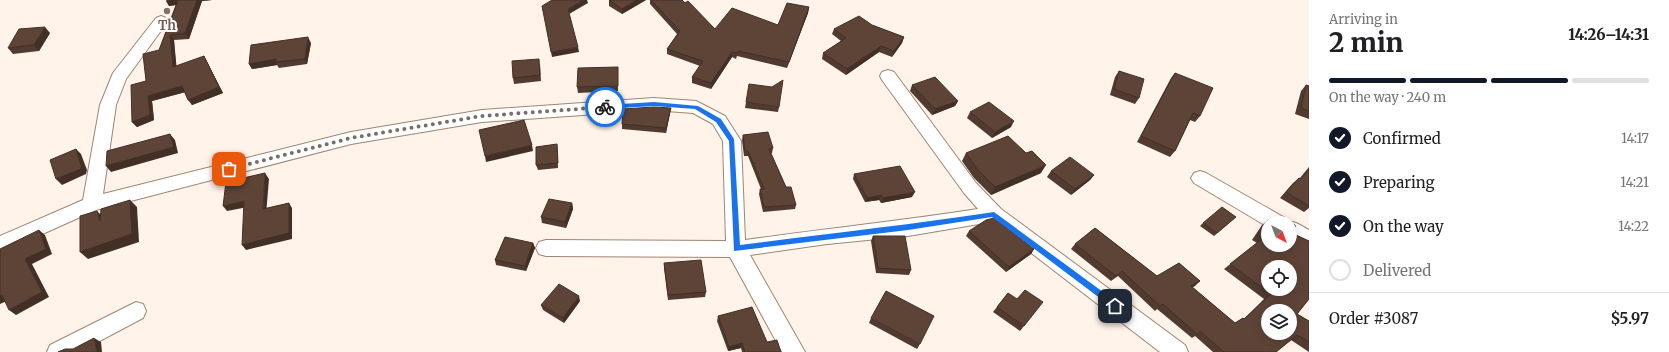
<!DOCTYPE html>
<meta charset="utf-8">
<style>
:root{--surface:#fff;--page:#f2f2f2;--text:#202124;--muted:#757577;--line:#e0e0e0;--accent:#111827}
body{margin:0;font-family:Merriweather,serif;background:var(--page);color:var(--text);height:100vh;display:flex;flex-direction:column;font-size:15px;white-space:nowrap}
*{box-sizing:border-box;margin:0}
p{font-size:13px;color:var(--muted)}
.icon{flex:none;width:22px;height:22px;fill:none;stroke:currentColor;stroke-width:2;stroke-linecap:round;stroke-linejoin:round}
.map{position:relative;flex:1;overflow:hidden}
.side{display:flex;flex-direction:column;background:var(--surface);width:360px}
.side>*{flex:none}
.needle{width:26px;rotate:139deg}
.tools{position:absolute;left:1261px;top:216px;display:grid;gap:8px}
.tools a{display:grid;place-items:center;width:36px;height:36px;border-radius:50%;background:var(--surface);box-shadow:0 2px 10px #0003;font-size:20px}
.pin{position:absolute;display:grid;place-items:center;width:34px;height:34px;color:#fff;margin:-17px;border-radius:8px;box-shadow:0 2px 6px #0006}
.courier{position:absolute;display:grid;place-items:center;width:40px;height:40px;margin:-20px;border:3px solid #1a73e8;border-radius:50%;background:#fff;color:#222;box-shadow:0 1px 5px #0007}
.summary em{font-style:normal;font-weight:800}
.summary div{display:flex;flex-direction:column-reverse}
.summary{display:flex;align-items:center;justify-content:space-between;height:68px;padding:0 20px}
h1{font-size:26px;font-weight:800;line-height:30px}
.bar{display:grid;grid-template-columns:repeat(4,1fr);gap:6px 4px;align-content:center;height:48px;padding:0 20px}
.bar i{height:5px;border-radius:3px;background:var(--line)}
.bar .on{background:var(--accent)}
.bar p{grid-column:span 4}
.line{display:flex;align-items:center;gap:10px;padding:0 20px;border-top:1px solid var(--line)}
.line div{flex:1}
ol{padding:0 20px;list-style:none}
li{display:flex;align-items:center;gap:12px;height:44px}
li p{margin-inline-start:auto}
li .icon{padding:4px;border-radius:50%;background:var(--accent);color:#fff;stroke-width:4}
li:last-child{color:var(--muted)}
li i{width:22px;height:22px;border:2px solid var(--line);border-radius:50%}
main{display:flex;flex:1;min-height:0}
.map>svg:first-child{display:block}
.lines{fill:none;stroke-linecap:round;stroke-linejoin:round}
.street-casing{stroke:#9f8572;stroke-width:2}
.street{fill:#fff;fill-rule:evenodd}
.wall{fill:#513a2f;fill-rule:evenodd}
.shaded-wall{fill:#423026}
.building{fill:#5e4437;stroke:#423026;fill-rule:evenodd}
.route{fill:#1a73e8}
.done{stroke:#786e65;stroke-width:4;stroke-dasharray:0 7.2}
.education-dot{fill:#8d6e63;stroke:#fff;stroke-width:1.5}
.labels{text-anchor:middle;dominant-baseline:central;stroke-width:4;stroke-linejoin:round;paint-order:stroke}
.education-label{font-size:13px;font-weight:bold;fill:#785e54;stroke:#fff}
</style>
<main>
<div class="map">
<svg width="1309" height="352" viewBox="0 0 1309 352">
<rect width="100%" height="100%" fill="#fff3ea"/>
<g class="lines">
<g class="street-casing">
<g id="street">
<path d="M161 16 166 18 168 21 126 79 116 105 103 194 351 132 482 110 654 98 696 101 725 116 741 141 745 240C823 229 901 221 978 209L964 193 882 80 880 76 882 72 888 70 894 72 976 183 1001 209 1185 345 1188 352H1160L991 222 908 236 827 244 750 255 805 352H782L730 257 546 256 539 254 536 248 539 242 546 240 726 241 723 141 713 124 693 113 654 110 482 122 351 144 96 210 0 253V236L83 200 100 105 113 73 156 18Z"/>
<path d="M1200 171 1206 173 1285 218 1287 222C1295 220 1303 227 1309 230V248L1290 239V223H1268V227L1194 183 1191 178 1194 173Z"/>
<path d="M136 302 143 304 146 311 143 318 79 352H47L50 345Z"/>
</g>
</g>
<use href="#street" class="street"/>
</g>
<g class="wall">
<path d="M166 0H212L202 1 189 39 174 40 176 66 207 62 223 93 192 105 185 92 152 101 154 120 137 127 132 122 159 50 176 5 169 6Z"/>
<path d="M609 0H646L622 14 609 6Z"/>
<path d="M650 0H682L715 29 778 25 809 7 808 13 787 68 737 56 736 59 732 57 711 89 692 83V77L700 66 667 54V49L677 34 650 4Z"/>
<path d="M872 25 904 37 902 43 892 57 879 52 846 75 822 59 823 53 841 41 832 34 834 29Z"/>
<path d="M50 33 39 51 13 54 8 48Z"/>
<path d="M311 43 307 64 279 68 277 65 252 69 249 64Z"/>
<path d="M540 64 541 81 514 84 513 78Z"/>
<path d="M1119 71 1139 98 1135 104 1110 95 1115 77Z"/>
<path d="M618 72V91L578 93 577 87Z"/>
<path d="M1175 73 1200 116 1195 122 1190 120 1175 151 1170 157 1137 142 1171 78Z"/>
<path d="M912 85 958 101 955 106 932 115 910 91Z"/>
<path d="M1306 85 1309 86V119L1295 114 1301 91Z"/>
<path d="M746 102 779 107 778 112 745 108Z"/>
<path d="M970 112 1011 127 992 138 967 118Z"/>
<path d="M670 113 666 133 622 129V124Z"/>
<path d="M743 135 773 148 772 153H771L786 187 796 205 795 209 763 212 759 194 760 189H761L748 156H744L742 140Z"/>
<path d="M557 144 558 168 538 170 536 165Z"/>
<path d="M966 153 1041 173 991 195 974 178 962 161Z"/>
<path d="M1309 167V208L1304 212 1280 198 1293 183 1299 178H1300Z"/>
<path d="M1051 171 1094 175 1090 180 1071 195 1047 177Z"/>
<path d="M854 174 912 197 881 203 879 200 865 202 853 179Z"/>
<path d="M572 203 573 209 566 228 542 223 541 217Z"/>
<path d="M1236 217 1214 236 1200 226 1203 223Z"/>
<path d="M1276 219 1283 223H1268V245H1290V223H1286L1288 221 1295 225 1296 235 1309 241V299L1297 314 1309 321V352L1291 340 1276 352H1213L1195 336 1192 338 1157 309 1155 311 1118 276 1111 281 1071 249 1075 244 1095 228 1157 276 1179 263 1200 281 1192 287 1235 323 1243 318 1244 319 1264 299 1224 269 1257 243 1252 240 1262 225 1268 220 1272 222ZM1268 267H1290V289H1268ZM1268 311H1290V333H1268Z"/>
<path d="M969 231 1034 249 1031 254 1006 272 966 236Z"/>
<path d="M873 236 911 270 909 275 876 273 871 241Z"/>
<path d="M533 243 535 248 526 271 496 265 495 260Z"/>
<path d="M664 263 706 292 705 297 668 300 664 268Z"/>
<path d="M1008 293 1024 326 1020 331 993 312Z"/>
<path d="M580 301 564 323 543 310 541 305Z"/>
<path d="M718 316 767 342 781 352H742L741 348 728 351 717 321Z"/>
<path d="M871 318 920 344 917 349 869 323Z"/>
</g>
<g class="shaded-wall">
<path d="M170 0H180L182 4 169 6 166 1Z"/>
<path d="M197 0H212L202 1 189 39 185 33Z"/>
<path d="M583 0H587L588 3 569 14 568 9Z"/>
<path d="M637 0H646L622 14V9Z"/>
<path d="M809 7 808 13 787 68 789 62Z"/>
<path d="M45 27 50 33 39 51 34 45Z"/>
<path d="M170 35 174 40 177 72 173 67Z"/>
<path d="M308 37 311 43 307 64 305 59Z"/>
<path d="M904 37 902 43 892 57 894 51Z"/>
<path d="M881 46 879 52 846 75 847 69Z"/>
<path d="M578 47 579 52 552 57 551 52Z"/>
<path d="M732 52V57L711 89V83Z"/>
<path d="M204 56 207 62 223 93 192 105 188 100Z"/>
<path d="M276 59V62L277 65 252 69 249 64Z"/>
<path d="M182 86 186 92 152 101 154 120 137 127 132 122 148 96Z"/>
<path d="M958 101 955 106 932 115 935 109Z"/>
<path d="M671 108 666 133V128Z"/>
<path d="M1014 121 1011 127 992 138 995 132Z"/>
<path d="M170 134 175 140 178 153 111 172 106 166Z"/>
<path d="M557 144V150L558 168V163Z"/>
<path d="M532 145 533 151 486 162 485 156Z"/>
<path d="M76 149 81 154 87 170 86 174 62 185 56 179Z"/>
<path d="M1046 165 1041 173 991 195 995 187Z"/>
<path d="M265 173 269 179 266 215 263 209Z"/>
<path d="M1094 175 1090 180 1071 195 1075 189Z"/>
<path d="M915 192 912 197 881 203 883 198Z"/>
<path d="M881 195 879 200 865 202 867 198Z"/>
<path d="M130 200 137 207 139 242 88 259 80 252Z"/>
<path d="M244 201 248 207 227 211 223 206Z"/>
<path d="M289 203 292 208V239L246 250 242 245Z"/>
<path d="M572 203 573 209 566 228 565 222Z"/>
<path d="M97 211 104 218 100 221Z"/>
<path d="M39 230 45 235 52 254 32 264 49 297 16 315 9 310 25 259Z"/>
<path d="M533 243 535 248 526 271 525 266Z"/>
<path d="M1034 249 1031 254 1006 272 1009 267Z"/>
<path d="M1200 281 1195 286 1186 291 1191 286Z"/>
<path d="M2 295 9 300 0 304V296Z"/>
<path d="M579 296 580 301 564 323 563 318Z"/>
<path d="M94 338 101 342 102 352H97Z"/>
<path d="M742 343 741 348 728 351 729 347Z"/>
</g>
<g class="building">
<path d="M178 0H197L185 33 170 35 173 67 204 56 219 87 188 100 182 86 148 96 150 115 132 122 131 85 146 81 143 54 159 50Z"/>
<path d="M552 0H583L568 9 578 47 551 52 542 6Z"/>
<path d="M609 0H637L622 9Z"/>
<path d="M651 0H682L685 3 688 1 715 29 732 8 778 25 787 3 809 7 789 62 738 51 737 53 732 52 711 83 692 77 703 61 667 49 680 31Z"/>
<path d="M859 16 872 25 904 37 894 51 881 46 847 69 823 53 846 38 834 29Z"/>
<path d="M45 27 34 45 8 48 19 29Z"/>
<path d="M308 37 305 59 276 62V59L249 64 251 45Z"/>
<path d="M539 59 540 75 513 78 512 61Z"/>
<path d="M618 67V86L577 87 578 68Z"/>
<path d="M1119 71 1144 79 1139 98 1114 89Z"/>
<path d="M1175 73 1213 88 1200 116 1193 113 1175 151 1141 136Z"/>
<path d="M935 77 958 101 935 109 912 85Z"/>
<path d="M783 80 779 107 746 102 749 84 772 87Z"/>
<path d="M1306 85 1309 86V111L1301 108Z"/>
<path d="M989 102 1014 121 995 132 970 112Z"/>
<path d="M654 107 671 108 666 128 622 124 623 109Z"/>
<path d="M524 120 532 145 485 156 479 130Z"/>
<path d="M768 132 773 148 769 149 786 187H791L796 205 764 207 760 189H764L748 151H745L743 135Z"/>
<path d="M170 134 174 147 106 166 107 151Z"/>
<path d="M1008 136 1026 153 1032 151 1046 165 995 187 978 170 966 153Z"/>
<path d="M557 144 558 163 536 165V147Z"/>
<path d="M76 149 81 165V169L56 179 50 160Z"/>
<path d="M1070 157 1094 175 1075 189 1051 171Z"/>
<path d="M900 166 915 192 883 198 881 195 867 198 854 174Z"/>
<path d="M1309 169V206L1286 192 1299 178 1301 179Z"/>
<path d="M265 173 263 209 289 203V233L242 245 244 201 223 206 226 182Z"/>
<path d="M549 199 572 203 565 222 541 217Z"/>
<path d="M130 200 132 234 80 252V216L97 211 100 221 101 209Z"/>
<path d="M1222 207 1236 217 1217 233 1203 223Z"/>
<path d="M994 218 1034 249 1009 267 969 231 986 220Z"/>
<path d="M1276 219 1283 223H1274Z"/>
<path d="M1268 220 1274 223H1268V245H1290V223H1287L1288 221 1295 225 1296 235 1309 241V299L1297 314 1309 321V342L1297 335 1276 352H1224L1200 331 1197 334 1163 304 1160 306 1122 271 1116 276 1075 244 1095 228 1157 276 1179 263 1200 281 1191 286 1235 323 1243 318 1244 319 1271 294 1230 264 1263 238 1258 235ZM1268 267H1290V289H1268ZM1268 311H1290V333H1268Z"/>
<path d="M39 230 46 249 25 259 42 292 9 310 2 295 0 296V249Z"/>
<path d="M873 236H905L911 270 878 268Z"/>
<path d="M505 237 533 243 525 266 495 260Z"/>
<path d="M701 260 706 292 668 295 664 263Z"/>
<path d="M559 284 579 296 563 318 541 305Z"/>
<path d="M1025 290 1043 302 1024 326 997 307 1008 293 1017 299Z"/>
<path d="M886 291 934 316 920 344 871 318Z"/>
<path d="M752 307 767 342 777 340 781 352H745L742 343 729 347 718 316Z"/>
<path d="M94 338 97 352H58L65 349H73Z"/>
</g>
<path class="route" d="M654 102 698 106 721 119 734 139 740 245C824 234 909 225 994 212L1118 303 1119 306 1118 308H1113L992 217 908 230 734 251 729 141 716 122 695 109 654 106 605 109 602 107 605 105Z"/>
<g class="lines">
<path class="done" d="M229 169 351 138 380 133 482 116 605 107"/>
</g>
<circle class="education-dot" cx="167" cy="11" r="4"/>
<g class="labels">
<g class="education-label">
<text x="167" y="25">Th</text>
</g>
</g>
</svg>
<div class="tools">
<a><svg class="needle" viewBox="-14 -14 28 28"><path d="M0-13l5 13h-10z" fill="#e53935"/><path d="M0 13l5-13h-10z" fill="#757577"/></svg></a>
<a><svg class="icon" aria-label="locate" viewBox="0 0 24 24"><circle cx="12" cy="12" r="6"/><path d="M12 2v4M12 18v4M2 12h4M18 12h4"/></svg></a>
<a><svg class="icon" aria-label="layers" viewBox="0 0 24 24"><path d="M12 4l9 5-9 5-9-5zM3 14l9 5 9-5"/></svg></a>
</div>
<div class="pin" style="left:229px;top:169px;background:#ea580c"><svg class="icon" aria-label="bag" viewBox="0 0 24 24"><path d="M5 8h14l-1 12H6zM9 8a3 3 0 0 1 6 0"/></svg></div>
<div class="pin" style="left:1115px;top:306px;background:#1f2937"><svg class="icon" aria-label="home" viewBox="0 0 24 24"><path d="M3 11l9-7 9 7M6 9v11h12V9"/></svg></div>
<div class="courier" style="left:605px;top:107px"><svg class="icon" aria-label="bike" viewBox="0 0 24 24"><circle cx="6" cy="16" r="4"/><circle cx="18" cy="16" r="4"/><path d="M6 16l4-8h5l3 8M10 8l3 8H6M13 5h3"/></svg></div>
</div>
<section class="side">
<div class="summary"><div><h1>2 min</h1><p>Arriving in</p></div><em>14:26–14:31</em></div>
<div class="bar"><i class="on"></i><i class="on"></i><i class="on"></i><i></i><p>On the way · 240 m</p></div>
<ol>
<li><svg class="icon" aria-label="check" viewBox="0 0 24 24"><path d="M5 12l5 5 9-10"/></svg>Confirmed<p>14:17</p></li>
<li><svg class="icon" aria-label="check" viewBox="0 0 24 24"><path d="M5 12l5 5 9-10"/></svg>Preparing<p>14:21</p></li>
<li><svg class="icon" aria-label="check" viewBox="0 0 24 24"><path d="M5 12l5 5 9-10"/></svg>On the way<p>14:22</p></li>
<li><i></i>Delivered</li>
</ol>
<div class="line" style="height:52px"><div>Order #3087</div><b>$5.97</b></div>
</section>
</main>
